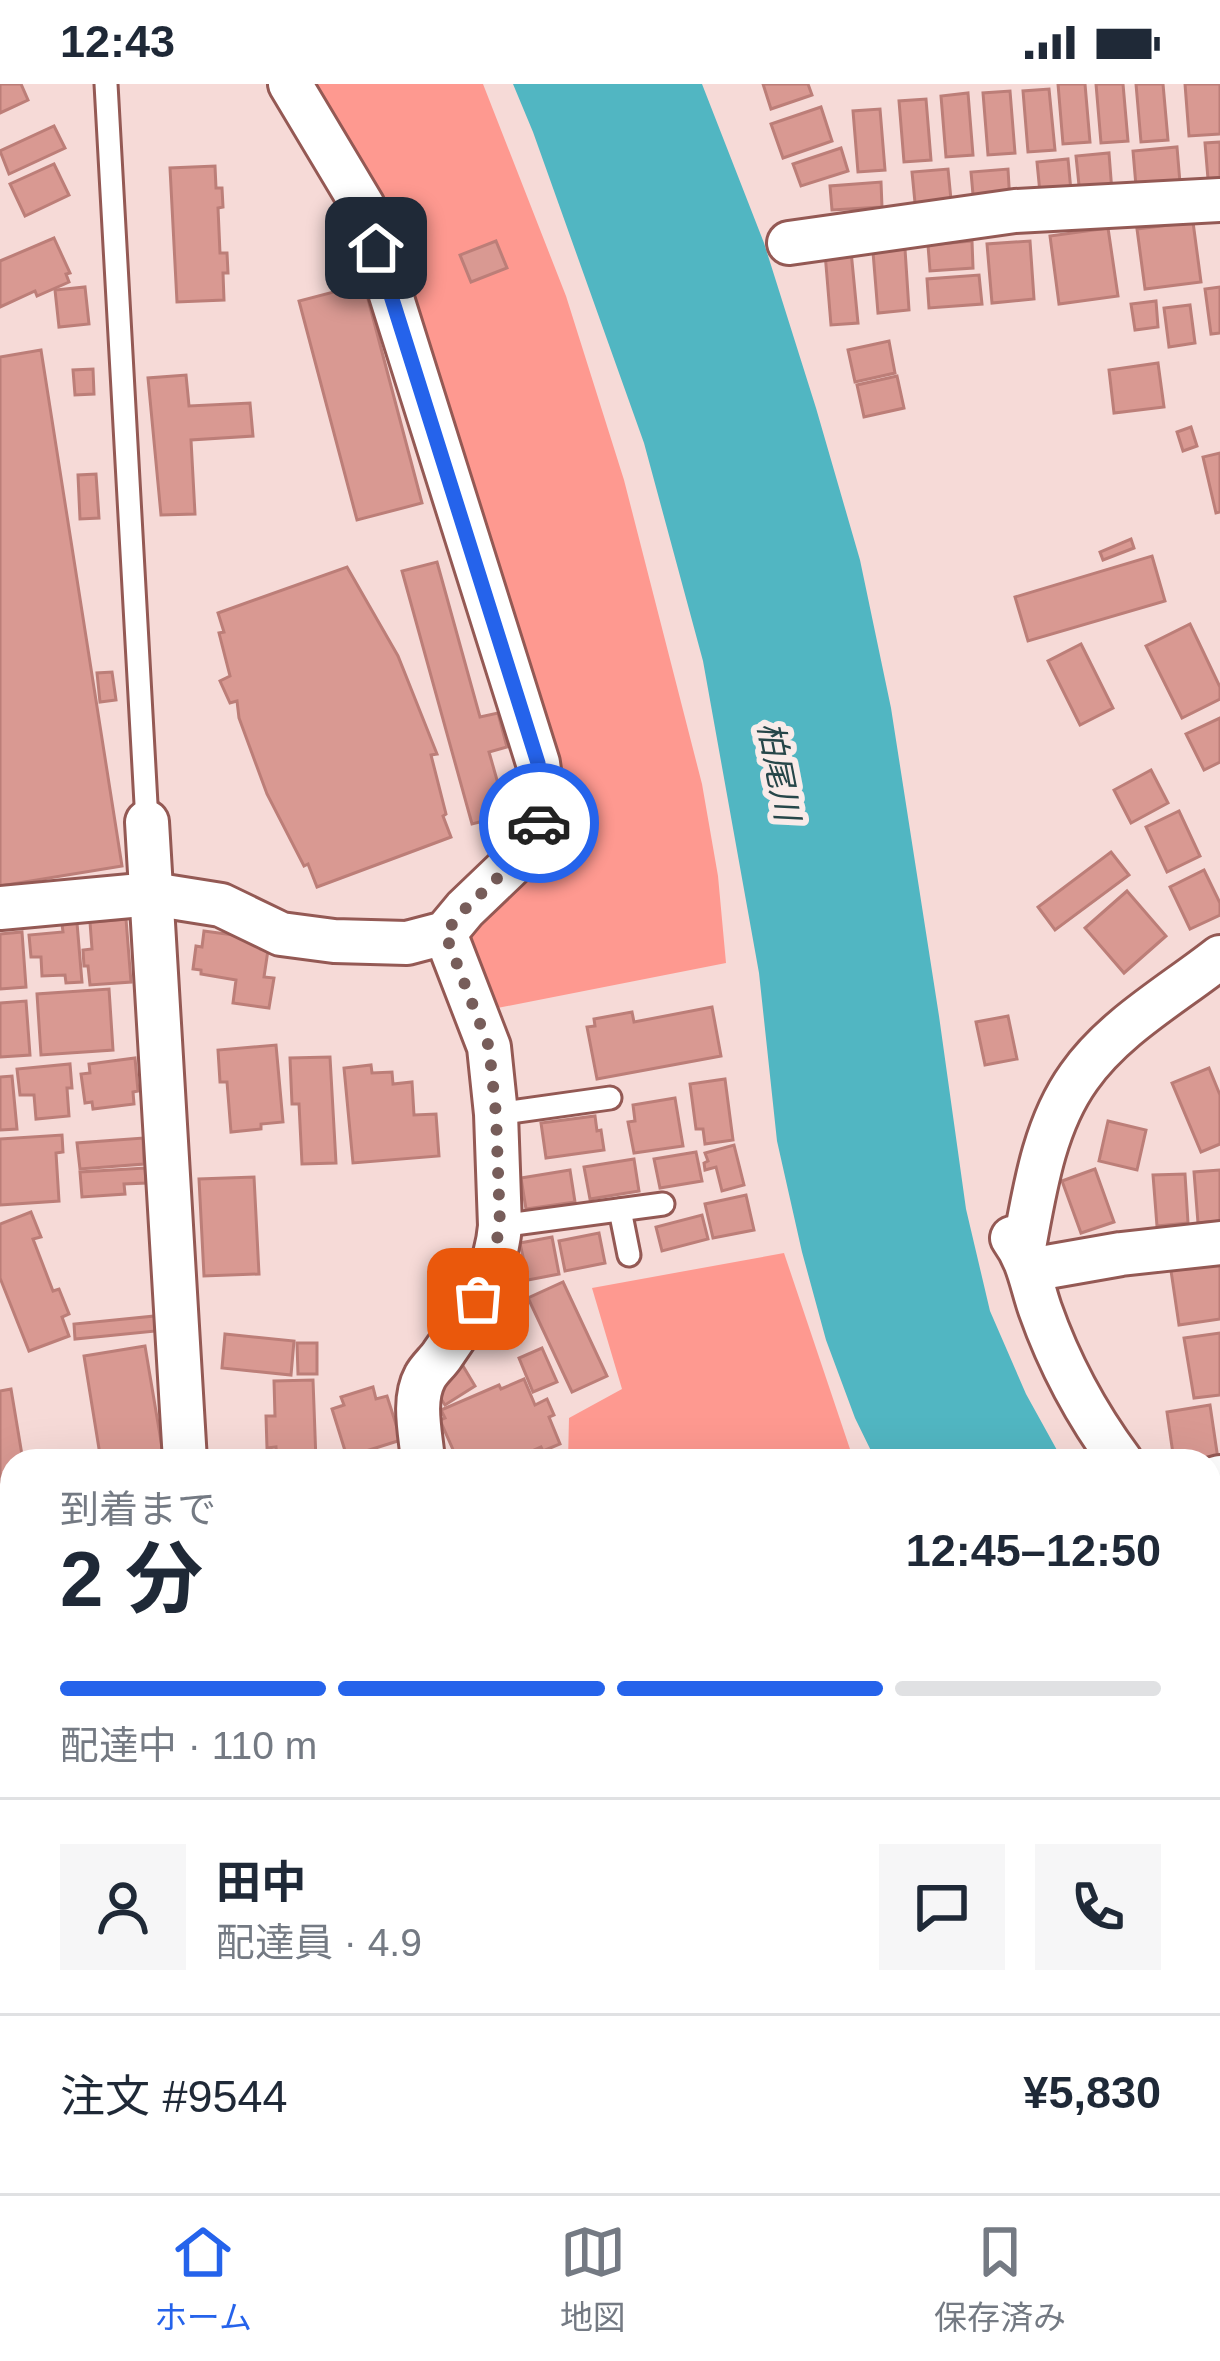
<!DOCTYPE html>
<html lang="ja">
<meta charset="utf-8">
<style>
:root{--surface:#fff;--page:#f6f6f7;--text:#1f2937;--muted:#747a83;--line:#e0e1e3;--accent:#2563eb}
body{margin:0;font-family:Helvetica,"Noto Sans JP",sans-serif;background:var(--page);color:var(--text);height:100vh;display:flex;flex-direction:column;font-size:45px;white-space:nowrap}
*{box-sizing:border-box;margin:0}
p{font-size:39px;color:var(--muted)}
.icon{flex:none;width:66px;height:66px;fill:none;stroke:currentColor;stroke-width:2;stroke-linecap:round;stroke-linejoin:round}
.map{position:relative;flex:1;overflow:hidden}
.sheet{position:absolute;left:0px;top:1365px;width:1221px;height:744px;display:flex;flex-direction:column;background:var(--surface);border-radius:36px 36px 0 0;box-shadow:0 12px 48px #0002}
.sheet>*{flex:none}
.pin{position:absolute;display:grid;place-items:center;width:102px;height:102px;color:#fff;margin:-51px;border-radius:24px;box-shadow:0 6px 18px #0006}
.courier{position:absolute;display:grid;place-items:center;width:120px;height:120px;margin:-60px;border:9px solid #2563eb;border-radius:50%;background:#fff;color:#222;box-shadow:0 3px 15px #0007}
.head em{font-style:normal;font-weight:700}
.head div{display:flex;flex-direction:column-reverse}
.head{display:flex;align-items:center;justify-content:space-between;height:204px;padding:0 60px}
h1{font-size:78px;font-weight:700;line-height:90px}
.bar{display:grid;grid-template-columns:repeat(4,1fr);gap:18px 12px;align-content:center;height:144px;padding:0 60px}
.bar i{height:15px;border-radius:9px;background:var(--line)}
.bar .on{background:var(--accent)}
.bar p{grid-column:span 4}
.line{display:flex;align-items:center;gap:30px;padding:0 60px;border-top:3px solid var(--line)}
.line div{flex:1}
.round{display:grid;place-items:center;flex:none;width:126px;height:126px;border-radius:0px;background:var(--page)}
.status{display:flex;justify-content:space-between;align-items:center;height:84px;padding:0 60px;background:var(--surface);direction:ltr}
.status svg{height:33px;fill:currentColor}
.dock{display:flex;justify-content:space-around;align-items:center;height:168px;border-top:3px solid var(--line);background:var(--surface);font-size:33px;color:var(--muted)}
.dock a{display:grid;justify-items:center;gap:6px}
.dock .on{color:var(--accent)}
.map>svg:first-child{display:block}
.green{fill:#fe9990}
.water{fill:#51b6c2}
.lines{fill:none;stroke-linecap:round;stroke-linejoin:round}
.river{stroke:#51b6c2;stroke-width:69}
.building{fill:#d99992;stroke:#bc7e78;stroke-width:3}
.lane-casing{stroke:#945954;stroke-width:27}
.street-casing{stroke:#945954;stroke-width:48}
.secondary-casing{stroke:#945954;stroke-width:63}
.lane{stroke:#fff;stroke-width:21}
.street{stroke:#fff;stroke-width:42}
.secondary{stroke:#fff;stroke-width:57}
.done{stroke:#775d5a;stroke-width:12;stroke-dasharray:0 21.6}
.route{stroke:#2563eb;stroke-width:15}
.labels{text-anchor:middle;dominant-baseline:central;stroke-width:12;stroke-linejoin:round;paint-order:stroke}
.water-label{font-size:33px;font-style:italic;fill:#264649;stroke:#f9ebe9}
</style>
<div class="status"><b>12:43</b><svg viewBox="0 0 49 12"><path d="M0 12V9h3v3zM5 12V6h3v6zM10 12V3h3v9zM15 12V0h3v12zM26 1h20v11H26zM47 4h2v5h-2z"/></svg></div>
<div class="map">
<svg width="1220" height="2109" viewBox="0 0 1220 2109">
<rect width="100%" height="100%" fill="#f6dad7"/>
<g class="green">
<path d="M311 0H483L566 212 624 396 702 700 718 792 726 879 482 927 468 863 474 838 554 739Z"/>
<path d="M784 1169 854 1377H568L569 1334 622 1305 592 1204Z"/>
</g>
<g class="water">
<path d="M513 0H702L764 159 816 324 860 476 891 624 939 932 966 1125 990 1227 1026 1310 1063 1377H876L855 1334 826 1256 802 1168 777 1057 759 889 703 577 644 359 533 48Z"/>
<path d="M1209 1535 1220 1545V1734L1209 1728Z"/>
</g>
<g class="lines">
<path class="river" d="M996 2097 997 2109"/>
</g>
<g class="building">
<path d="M0 0H21L28 16 0 29Z"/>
<path d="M763 0H808L812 11 771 25Z"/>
<path d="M1058 0H1085L1090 58 1063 60Z"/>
<path d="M1096 0H1123L1128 57 1101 59Z"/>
<path d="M1136 0H1163L1168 56 1141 58Z"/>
<path d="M1185 0H1220V50L1189 52Z"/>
<path d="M1049 5 1055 66 1028 68 1023 7Z"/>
<path d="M1010 7 1015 69 988 71 983 9Z"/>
<path d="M968 9 973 71 946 73 941 12Z"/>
<path d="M926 15 931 76 904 78 899 17Z"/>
<path d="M821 23 832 57 783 74 771 40Z"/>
<path d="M880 25 885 86 858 88 853 27Z"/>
<path d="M54 42 65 64 9 90 0 67Z"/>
<path d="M1220 58V94L1208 95 1205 59Z"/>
<path d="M1177 63 1180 99 1136 102 1133 67Z"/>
<path d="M841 64 848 87 801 102 793 80Z"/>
<path d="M1109 69 1112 108 1080 111 1076 72Z"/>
<path d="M1068 75 1071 107 1040 109 1037 78Z"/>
<path d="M54 80 69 111 25 132 10 100Z"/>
<path d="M215 82 216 104H222L223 123 218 124 220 169H227L228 189H223L224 216 177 218 170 84Z"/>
<path d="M948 85 952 126 916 129 912 88Z"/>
<path d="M1008 85 1010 119 974 122 971 88Z"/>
<path d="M881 98 882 123 832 126 830 102Z"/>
<path d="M1193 138 1201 198 1145 205 1137 145Z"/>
<path d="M1108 144 1118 212 1059 220 1050 152Z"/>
<path d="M54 154 70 189 66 190 69 198 37 212 35 207 0 223V177Z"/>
<path d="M496 157 507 184 471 198 460 171Z"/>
<path d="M972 157 973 184 930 187 928 161Z"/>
<path d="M1030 157 1034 215 992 219 987 160Z"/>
<path d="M905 165 909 226 878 229 873 168Z"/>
<path d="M851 167 858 239 831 241 825 169Z"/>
<path d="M979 191 982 220 929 224 927 195Z"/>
<path d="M364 200 422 419 357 436 299 217Z"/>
<path d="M85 203 89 240 59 243 55 206Z"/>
<path d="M1220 203V249L1211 250 1205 205Z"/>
<path d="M1156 217 1158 243 1135 246 1131 220Z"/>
<path d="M1190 221 1195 259 1169 263 1164 224Z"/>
<path d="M889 257 895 289 855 298 848 266Z"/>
<path d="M41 266 122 782 0 802V273Z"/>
<path d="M1158 279 1164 323 1114 329 1109 286Z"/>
<path d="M93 285 94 310 75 311 73 286Z"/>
<path d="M186 291 189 322 250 319 253 352 191 356 195 430 161 431 148 294Z"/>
<path d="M897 292 904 324 864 333 857 301Z"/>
<path d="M1191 343 1197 362 1183 367 1177 348Z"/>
<path d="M1220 369V428L1216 429 1203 373Z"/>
<path d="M96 390 99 434 80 435 78 391Z"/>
<path d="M1131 455 1134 464 1103 476 1100 468Z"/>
<path d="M1152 472 1165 517 1028 557 1015 513Z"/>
<path d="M437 478 480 633 498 629 507 663 489 668 507 731 472 740 402 487Z"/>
<path d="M347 483 398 572 437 670 431 671 446 730 443 732 451 753 317 803 308 780 304 782 267 710 239 634 237 617 230 619 220 597 230 592 219 549 224 548 218 529Z"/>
<path d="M1190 540 1220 603V615L1182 634 1146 562Z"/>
<path d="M1081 560 1113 624 1080 641 1048 577Z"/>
<path d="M112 588 116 616 100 618 97 589Z"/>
<path d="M1220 634V678L1204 686 1186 650Z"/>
<path d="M1151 686 1168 719 1131 739 1114 706Z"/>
<path d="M1179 727 1200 772 1167 788 1146 743Z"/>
<path d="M1111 768 1129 791 1055 846 1038 823Z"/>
<path d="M1204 786 1220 819V831L1190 845 1170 803Z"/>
<path d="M1127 807 1166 852 1124 889 1085 844Z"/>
<path d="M126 835 131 898 90 901 88 882H84L83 866 92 865 90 838Z"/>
<path d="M77 839 82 898 66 899 65 891 42 892 41 873H31L29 851 63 848 62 840Z"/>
<path d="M204 847 263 855 261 865 268 866 264 893 274 894 269 924 233 919 236 896 201 890V886L193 885 196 862 202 863Z"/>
<path d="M22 848 26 903 0 905V850Z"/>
<path d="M109 905 113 966 41 971 37 910Z"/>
<path d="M26 917 30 971 0 973V919Z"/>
<path d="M712 923 721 972 597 995 587 943 595 942 594 935 632 928 634 938Z"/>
<path d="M1008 932 1017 975 985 981 976 938Z"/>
<path d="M276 961 283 1038 261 1040V1045L231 1048 227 998H220L218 966Z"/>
<path d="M330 973 336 1079 302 1080 299 1020H292L290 974Z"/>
<path d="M135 974 138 1007 133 1008 134 1020 93 1025 92 1018 85 1019 81 990 90 989 89 980Z"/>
<path d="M70 980 72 1004H67L69 1032 36 1035 34 1011H20L17 985Z"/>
<path d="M371 981 372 989 392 988 393 1000 412 998 414 1031 436 1030 439 1072 353 1079 344 984Z"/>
<path d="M1209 984 1220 1011V1060L1201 1068 1172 999Z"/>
<path d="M12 992 17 1045 0 1046V993Z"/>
<path d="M725 995 733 1056 705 1060 703 1045H696L690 1000Z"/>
<path d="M675 1014 683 1062 634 1069 628 1038 635 1037 633 1021Z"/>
<path d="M595 1032 597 1047 601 1046 604 1066 546 1074 541 1039Z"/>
<path d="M1108 1037 1146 1046 1137 1086 1099 1077Z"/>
<path d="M62 1051 63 1068 56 1069 59 1117 0 1121V1055Z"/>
<path d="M143 1054 144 1080 80 1085 77 1059Z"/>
<path d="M734 1061 744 1101 722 1107 716 1083 705 1086 704 1079 708 1077 705 1069Z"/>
<path d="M696 1068 702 1097 660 1104 654 1075Z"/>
<path d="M634 1075 639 1107 590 1115 584 1083Z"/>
<path d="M145 1084 146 1099 124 1100 125 1110 82 1113 80 1088Z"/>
<path d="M1095 1085 1114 1138 1081 1149 1062 1097Z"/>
<path d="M570 1086 575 1118 526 1125 521 1094Z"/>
<path d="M1220 1086V1137L1198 1139 1194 1088Z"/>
<path d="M1185 1090 1188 1139 1157 1142 1153 1091Z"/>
<path d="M254 1093 259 1190 204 1192 199 1095Z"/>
<path d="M746 1111 754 1146 713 1154 705 1120Z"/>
<path d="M31 1128 41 1153 33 1155 53 1207 59 1205 69 1230 62 1233 69 1252 29 1267 0 1194V1140Z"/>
<path d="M702 1131 708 1155 662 1167 656 1143Z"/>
<path d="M599 1149 605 1179 565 1187 559 1157Z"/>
<path d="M552 1153 559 1190 528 1196 520 1159Z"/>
<path d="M1220 1173V1235L1179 1241 1170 1180Z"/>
<path d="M563 1198 607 1292 572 1308 528 1214Z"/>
<path d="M155 1232 156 1247 75 1255 74 1240Z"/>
<path d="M1220 1249V1311L1194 1314 1184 1254Z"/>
<path d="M225 1250 294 1257 291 1291 222 1284Z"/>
<path d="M297 1259H317V1290H298Z"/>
<path d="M145 1262 163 1369 101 1377 84 1272Z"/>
<path d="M542 1264 557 1298 533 1308 519 1274Z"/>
<path d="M463 1282 475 1302 445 1321 432 1301Z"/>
<path d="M524 1295 535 1321 547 1315 554 1331 549 1333 560 1360 543 1367 541 1363 509 1377H458L440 1336 445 1334 441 1326 499 1301 501 1305Z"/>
<path d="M313 1296 316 1377H277L276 1363 267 1364 266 1332H275L274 1297Z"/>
<path d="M373 1303 376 1315 387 1312 401 1356 347 1373 332 1325 344 1321 341 1313Z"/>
<path d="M11 1305 23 1377H12V1396L0 1398V1307Z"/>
<path d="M1210 1321 1218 1375 1174 1377 1167 1328Z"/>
<path d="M1220 1414V1447L1209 1438V1428Z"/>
<path d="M12 1476V1604L0 1572V1480Z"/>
<path d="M12 1704V1762L8 1763 0 1721 8 1720 4 1706Z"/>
<path d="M12 1957V2017L0 2020V1960Z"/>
</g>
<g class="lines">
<g class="lane-casing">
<g id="lane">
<path d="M106 0 147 738"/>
<path d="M496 1030 610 1014"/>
<path d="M620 1126 629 1171"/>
<path d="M500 1142 663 1120"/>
<path d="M1209 2008 1216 2109"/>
</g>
</g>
<g class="street-casing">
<g id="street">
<path d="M789 159 1015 127 1220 116"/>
<path d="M147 738 185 1377"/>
<path d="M0 824 152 810 221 821 281 850 334 857 407 859 445 849 465 825 511 781 545 730 538 679 363 122 290 0"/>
<path d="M1012 1154C1029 1177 1031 1199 1040 1225 1059 1279 1087 1331 1121 1377"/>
<path d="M1023 1169C1034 1110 1043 1043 1079 993 1114 943 1173 910 1220 873"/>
<path d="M1030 1186 1121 1170 1220 1159"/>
<path d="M423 1377C421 1351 412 1317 425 1293 429 1285 438 1278 443 1270 470 1232 496 1189 500 1142L496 1030 489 963 445 849"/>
<path d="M1209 1396 1220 1393"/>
<path d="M1209 1475 1220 1483"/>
<path d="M0 1682 12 1679"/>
<path d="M233 2097 235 2109"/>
</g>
</g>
<g class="secondary-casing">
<g id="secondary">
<path d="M1209 1844 1220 1846"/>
<path d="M87 2109 127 2097"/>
</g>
</g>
<use href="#lane" class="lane"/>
<use href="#street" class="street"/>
<use href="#secondary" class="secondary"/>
</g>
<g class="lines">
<path class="done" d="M478 1215 489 1190 500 1142 496 1030 489 963 445 849 465 825 511 781 539 739"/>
<path class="route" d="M376 164 538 679 544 730 539 739"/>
</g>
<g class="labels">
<g class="water-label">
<text transform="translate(779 687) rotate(79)">柏尾川</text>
</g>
</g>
</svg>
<div class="pin" style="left:478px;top:1215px;background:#ea580c"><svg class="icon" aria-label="bag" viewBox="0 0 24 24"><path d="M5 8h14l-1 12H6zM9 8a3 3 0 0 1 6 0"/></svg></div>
<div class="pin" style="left:376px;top:164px;background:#1f2937"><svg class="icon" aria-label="home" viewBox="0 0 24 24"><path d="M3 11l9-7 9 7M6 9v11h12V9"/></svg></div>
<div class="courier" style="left:539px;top:739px"><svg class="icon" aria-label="car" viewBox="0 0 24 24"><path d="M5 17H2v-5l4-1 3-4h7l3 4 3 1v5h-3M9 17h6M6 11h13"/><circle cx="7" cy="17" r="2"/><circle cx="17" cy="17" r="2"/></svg></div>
<section class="sheet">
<div class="head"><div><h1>2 分</h1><p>到着まで</p></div><em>12:45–12:50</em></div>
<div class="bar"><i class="on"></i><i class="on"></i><i class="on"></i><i></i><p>配達中 · 110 m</p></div>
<div class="line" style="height:216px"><a class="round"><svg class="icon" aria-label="person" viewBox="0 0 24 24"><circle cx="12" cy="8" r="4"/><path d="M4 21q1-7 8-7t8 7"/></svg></a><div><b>田中</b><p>配達員 · 4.9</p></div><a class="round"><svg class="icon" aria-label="chat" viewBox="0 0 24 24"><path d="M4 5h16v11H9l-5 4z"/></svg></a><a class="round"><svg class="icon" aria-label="phone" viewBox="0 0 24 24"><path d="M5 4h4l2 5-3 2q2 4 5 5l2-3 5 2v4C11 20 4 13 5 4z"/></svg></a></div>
<div class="line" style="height:156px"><div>注文 #9544</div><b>¥5,830</b></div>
</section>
</div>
<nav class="dock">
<a class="on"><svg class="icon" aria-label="home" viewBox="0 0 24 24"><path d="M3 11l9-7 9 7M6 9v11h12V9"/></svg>ホーム</a>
<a><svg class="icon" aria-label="map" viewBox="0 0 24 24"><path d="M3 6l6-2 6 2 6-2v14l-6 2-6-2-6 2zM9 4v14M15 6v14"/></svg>地図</a>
<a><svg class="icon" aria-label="saved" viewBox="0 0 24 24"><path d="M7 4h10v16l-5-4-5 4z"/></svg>保存済み</a>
</nav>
